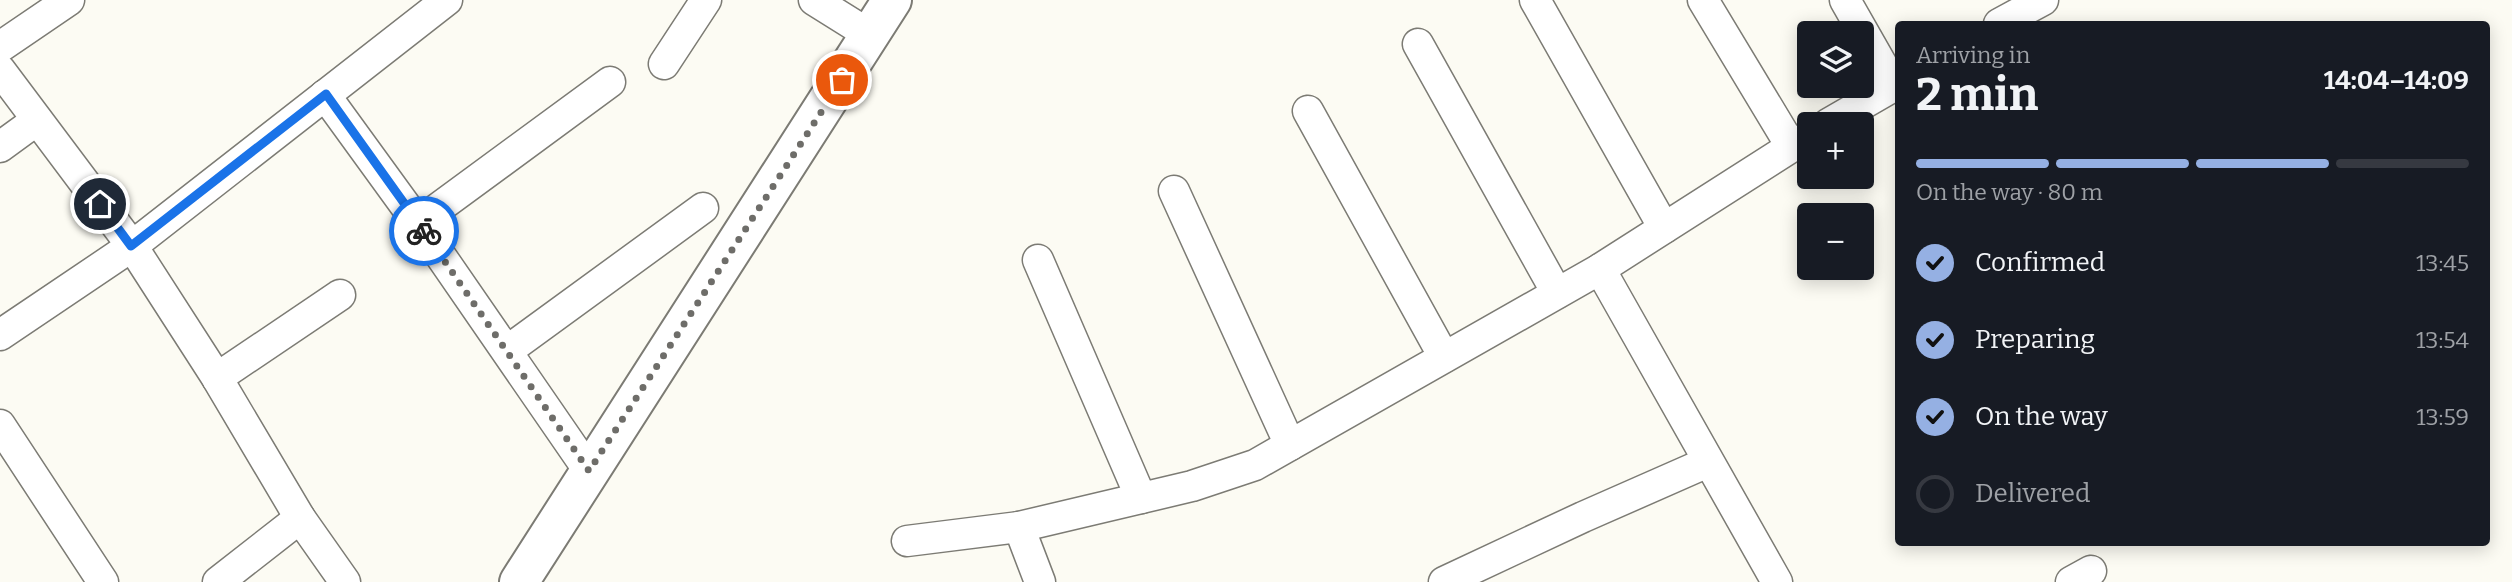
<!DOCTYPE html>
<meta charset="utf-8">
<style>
:root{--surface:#171b24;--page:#242831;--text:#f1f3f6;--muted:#9ea1a6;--line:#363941;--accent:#95b0e3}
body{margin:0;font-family:Bitter,serif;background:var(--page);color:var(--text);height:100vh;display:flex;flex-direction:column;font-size:26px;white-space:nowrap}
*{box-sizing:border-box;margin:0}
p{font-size:23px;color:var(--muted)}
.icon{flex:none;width:38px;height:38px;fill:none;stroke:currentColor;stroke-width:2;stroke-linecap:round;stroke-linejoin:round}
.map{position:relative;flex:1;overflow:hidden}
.drawer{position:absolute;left:1895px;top:21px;width:595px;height:525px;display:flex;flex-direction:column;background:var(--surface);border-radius:7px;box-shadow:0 4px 18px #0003}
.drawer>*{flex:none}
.tools{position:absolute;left:1797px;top:21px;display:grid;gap:14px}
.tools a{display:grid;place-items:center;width:77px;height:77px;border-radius:7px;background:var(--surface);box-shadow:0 4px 18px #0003;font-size:35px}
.pin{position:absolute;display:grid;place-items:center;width:60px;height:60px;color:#fff;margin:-30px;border:4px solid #fff;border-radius:50%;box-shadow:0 2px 7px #0007}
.courier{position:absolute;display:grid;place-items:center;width:70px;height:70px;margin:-35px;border:5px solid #1a73e8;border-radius:50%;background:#fff;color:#222;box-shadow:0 2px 9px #0007}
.overview em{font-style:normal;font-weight:700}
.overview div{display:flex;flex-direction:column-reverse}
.overview{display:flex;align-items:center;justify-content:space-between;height:119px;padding:0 21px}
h1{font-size:46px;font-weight:700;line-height:52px}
.bar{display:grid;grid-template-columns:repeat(4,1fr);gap:10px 7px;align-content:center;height:84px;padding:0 21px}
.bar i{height:9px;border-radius:5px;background:var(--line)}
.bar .active{background:var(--accent)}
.bar p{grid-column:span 4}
ol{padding:0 21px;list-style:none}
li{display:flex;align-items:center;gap:21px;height:77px}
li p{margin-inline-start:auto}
li .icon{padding:7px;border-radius:50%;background:var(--accent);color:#111;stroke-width:4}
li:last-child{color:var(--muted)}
li i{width:38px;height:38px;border:4px solid var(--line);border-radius:50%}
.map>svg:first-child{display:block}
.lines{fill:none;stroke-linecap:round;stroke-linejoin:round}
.street-casing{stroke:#7c7b74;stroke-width:33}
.secondary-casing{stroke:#7c7b74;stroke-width:42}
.street{stroke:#fff;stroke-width:30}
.secondary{stroke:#fff;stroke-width:38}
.done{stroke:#6e6d69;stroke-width:7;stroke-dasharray:0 12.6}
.route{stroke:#1a73e8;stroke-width:9}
</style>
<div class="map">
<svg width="2512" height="582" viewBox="0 0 2512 582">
<rect width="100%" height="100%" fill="#fcfbf3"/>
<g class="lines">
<g class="street-casing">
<g id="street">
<path d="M814 0 870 35"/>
<path d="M1535 0 1664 228"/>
<path d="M1703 0 1791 146"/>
<path d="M1845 0 1894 86"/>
<path d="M1999 24 2043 0"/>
<path d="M1418 44 1557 293"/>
<path d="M0 47 69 0"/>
<path d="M664 64 706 0"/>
<path d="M0 70 132 246 217 378 300 518 345 582"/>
<path d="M325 95 418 223 589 471"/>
<path d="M1308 111 1444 357"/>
<path d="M1828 124 1899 83"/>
<path d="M0 147 37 120"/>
<path d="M1174 191 1290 445"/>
<path d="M418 223 610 82"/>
<path d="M1038 260 1141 498"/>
<path d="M1600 269 1777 582"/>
<path d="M0 335 132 246 447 0"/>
<path d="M507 351 703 208"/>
<path d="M217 378 340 295"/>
<path d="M0 425 103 582"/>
<path d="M1019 527 1040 582"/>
<path d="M907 541 1019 527 1192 486 1255 465 1600 269 1810 135"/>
<path d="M218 582 300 518"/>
<path d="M1444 582 1583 517 1708 462"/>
<path d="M2071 582 2091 571"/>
</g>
</g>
<g class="secondary-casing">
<path id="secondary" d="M519 582 892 0"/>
</g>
<use href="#street" class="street"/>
<use href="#secondary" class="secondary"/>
</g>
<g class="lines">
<path class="done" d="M424 231 589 471 842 80"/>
<path class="route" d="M100 204 131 246 326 94 424 231"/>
</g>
</svg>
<div class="tools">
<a><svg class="icon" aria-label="layers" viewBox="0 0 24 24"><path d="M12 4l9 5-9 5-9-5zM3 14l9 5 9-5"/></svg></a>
<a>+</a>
<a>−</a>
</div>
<div class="pin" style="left:842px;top:80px;background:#ea580c"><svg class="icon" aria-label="bag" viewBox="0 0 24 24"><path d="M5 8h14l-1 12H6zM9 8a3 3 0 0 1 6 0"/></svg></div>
<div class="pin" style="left:100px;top:204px;background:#1f2937"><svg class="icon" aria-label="home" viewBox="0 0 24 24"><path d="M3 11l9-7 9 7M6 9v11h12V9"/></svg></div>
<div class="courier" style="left:424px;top:231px"><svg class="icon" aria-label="bike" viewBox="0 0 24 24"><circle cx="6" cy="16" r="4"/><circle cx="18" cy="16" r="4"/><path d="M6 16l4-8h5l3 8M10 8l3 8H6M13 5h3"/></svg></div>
<section class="drawer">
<div class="overview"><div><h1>2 min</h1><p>Arriving in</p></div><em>14:04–14:09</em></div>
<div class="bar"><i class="active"></i><i class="active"></i><i class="active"></i><i></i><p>On the way · 80 m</p></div>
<ol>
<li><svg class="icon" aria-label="check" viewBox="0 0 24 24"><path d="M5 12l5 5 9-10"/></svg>Confirmed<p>13:45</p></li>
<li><svg class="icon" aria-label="check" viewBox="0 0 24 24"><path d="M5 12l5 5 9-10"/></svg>Preparing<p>13:54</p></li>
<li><svg class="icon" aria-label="check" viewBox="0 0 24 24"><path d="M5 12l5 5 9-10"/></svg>On the way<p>13:59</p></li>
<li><i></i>Delivered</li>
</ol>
</section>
</div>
